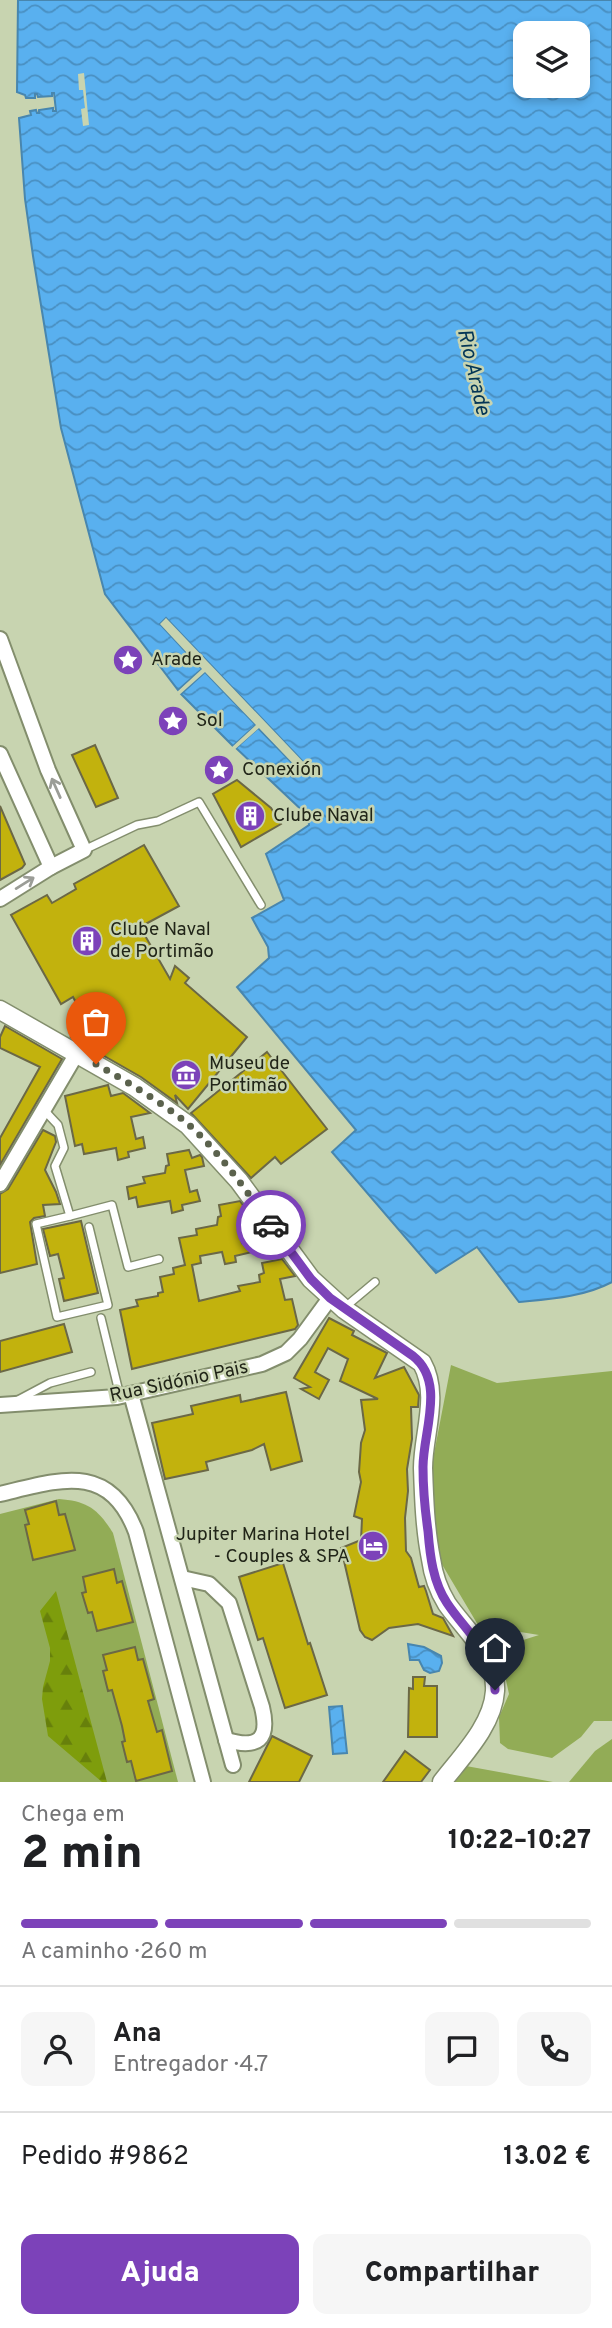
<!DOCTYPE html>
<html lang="pt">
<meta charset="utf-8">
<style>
:root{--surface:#fff;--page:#f6f6f6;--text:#202124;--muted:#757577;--line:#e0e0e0;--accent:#7c42b9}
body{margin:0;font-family:Overpass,sans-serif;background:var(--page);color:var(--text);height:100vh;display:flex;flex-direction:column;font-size:26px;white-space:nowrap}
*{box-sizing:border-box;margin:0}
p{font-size:23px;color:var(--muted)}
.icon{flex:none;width:38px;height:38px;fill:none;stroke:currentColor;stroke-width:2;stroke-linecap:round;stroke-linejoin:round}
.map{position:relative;height:1782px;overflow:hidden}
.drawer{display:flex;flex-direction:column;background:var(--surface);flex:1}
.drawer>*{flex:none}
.buttons{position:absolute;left:513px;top:21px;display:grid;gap:14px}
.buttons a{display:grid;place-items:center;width:77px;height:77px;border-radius:14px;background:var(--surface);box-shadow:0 4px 10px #0003;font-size:35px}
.pin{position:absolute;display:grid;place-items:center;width:60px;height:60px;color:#fff;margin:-72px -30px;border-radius:50% 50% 50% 0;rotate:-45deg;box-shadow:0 0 7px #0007}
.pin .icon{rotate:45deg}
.courier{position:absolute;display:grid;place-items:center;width:70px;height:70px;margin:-35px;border:5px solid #7c42b9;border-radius:50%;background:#fff;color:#222;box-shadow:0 2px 9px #0007}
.head em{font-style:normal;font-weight:800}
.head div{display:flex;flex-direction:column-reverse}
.head{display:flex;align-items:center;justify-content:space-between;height:119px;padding:0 21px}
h1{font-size:46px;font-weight:800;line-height:52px}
.bar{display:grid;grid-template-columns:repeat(4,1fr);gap:10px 7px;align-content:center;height:84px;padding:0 21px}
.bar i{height:9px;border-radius:5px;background:var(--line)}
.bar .current{background:var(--accent)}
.bar p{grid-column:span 4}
.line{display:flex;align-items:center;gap:18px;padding:0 21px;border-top:2px solid var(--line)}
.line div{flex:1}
.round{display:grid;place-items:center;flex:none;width:74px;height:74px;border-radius:14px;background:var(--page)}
.primary-button{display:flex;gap:14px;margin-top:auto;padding:14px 21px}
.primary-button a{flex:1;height:80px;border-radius:14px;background:var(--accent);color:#fff;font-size:28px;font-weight:800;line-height:80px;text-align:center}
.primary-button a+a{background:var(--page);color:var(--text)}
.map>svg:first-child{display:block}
.green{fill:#92ac56}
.forest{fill:url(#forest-firs)}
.water{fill:url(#water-waves);stroke:#4886ae;stroke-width:2;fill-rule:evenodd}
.pier{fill:#c8d4b0;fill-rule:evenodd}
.building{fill:#c2b20d;stroke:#6b6846;stroke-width:2}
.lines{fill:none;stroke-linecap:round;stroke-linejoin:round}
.service-casing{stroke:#838e6d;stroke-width:10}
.minor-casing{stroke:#838e6d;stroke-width:18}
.tertiary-casing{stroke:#838e6d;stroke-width:21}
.service{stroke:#fff;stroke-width:7}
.minor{stroke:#fff;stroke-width:14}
.tertiary{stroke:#fff;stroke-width:18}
.oneway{stroke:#9b9d97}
.done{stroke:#5b624d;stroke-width:7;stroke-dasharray:0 12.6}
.route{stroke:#7c42b9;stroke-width:9}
.labels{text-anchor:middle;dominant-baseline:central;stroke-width:5;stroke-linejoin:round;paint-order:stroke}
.poi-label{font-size:19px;fill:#212518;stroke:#c8d4b0;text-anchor:start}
.street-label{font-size:19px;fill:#212518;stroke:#c8d4b0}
.water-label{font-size:21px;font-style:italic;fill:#043656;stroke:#c8d4b0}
</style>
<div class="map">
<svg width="612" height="1782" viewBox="0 0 612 1782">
<defs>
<pattern id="forest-firs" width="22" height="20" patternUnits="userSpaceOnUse" patternTransform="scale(1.75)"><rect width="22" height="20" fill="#7e9d0c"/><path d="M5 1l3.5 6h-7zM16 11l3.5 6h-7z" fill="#67800b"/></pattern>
<pattern id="water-waves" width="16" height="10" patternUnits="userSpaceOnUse" patternTransform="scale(1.75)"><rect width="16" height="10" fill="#59b0ef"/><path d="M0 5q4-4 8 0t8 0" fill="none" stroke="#498fc1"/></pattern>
</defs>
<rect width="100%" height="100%" fill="#c8d4b0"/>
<g class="green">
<path d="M451 1365 497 1383 612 1371V1721H594L581 1737 552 1758 508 1749 500 1743 499 1717 509 1694 502 1662 493 1645 520 1641 539 1635 478 1625 437 1556 432 1464Z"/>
<path d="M59 1499C87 1501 98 1509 113 1533L178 1782H0V1514Z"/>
<path d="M612 1739V1782H569L595 1751Z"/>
<path d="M466 1766 553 1782H454Z"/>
</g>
<path class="forest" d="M56 1591 107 1782H102L48 1736 42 1699 43 1687 50 1661V1648L40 1611Z"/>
<g class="water">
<path d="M18 0H612V1282C584 1297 550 1299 519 1302L477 1247 436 1273 332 1152 356 1130 237 987 269 958 268 947 252 918 284 900 266 854 309 825 308 816 236 748 258 728 303 774 309 768 166 618 160 624 202 669 178 690 105 594 61 428 33 256 25 199 19 118 31 115 30 111 36 110 37 113H39V110L53 108V111H56L54 93H52V96L38 97 37 94H35V98H26L25 95 17 92ZM525 33H578V86H525Z"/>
<path d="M205 672 256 725 233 746 181 694Z"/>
<path d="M408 1644 424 1647 441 1656 442 1663 439 1671 430 1673 424 1670 419 1660H410Z"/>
<path d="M342 1706 347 1753 333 1754 329 1707Z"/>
</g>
<g class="pier">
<path d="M84 73 89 125 83 126 81 109 85 108 84 100 83 90H79L78 74Z"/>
<path d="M166 618 309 768 303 774 259 728 233 751 231 748 256 725 205 672 178 696 176 693 202 669 160 624ZM166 623 304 768 303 769 206 669 165 624Z"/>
</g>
<g class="building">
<path d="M95 745 118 798 96 807 72 755Z"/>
<path d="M237 780 271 808 281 824 241 847 213 794Z"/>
<path d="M0 806 25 864 22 868 0 880Z"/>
<path d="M144 845 179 906 140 927 170 979 175 966 189 978 185 983 247 1037 188 1109 175 1095 177 1103 141 1077 71 1037 88 1025 73 997 61 1004 11 915 47 895 52 903 76 889 74 884Z"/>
<path d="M5 1026 62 1059 0 1165V1138L40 1067 0 1048V1037Z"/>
<path d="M267 1052 327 1129 281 1164 275 1157 251 1178 191 1113Z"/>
<path d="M108 1085 111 1096 123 1093 150 1113 131 1117 136 1139 143 1137 145 1148 128 1152 129 1157 118 1160 116 1148 84 1154 82 1144 75 1146 65 1096Z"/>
<path d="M43 1130 55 1136 56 1142 45 1170 56 1192 60 1204 43 1205 45 1216 34 1218 30 1222 37 1264 0 1273V1194L8 1189Z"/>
<path d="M189 1150 192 1158 200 1155 202 1157 204 1166 185 1170 190 1192 197 1190 200 1201 182 1205 183 1210 172 1213 170 1201 138 1207 136 1197 129 1199 127 1187 145 1183 143 1177 165 1173 166 1166 169 1165 167 1154Z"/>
<path d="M240 1201 252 1218 238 1221 242 1243 250 1241 252 1252 235 1256 236 1262 225 1264 222 1252 200 1256 201 1263 192 1265 199 1301 240 1291 238 1286 260 1282 259 1275 264 1273 262 1263 282 1259 295 1276 280 1279 285 1300 292 1299 298 1325 295 1329 132 1369 120 1310 138 1306 136 1300 158 1296V1293L163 1292 160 1277 174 1274 173 1268 185 1265 179 1238 197 1235 196 1229 217 1225 218 1217 221 1216 219 1205Z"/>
<path d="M81 1221 98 1293 64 1301 59 1279 64 1278 58 1254 50 1256 43 1229Z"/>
<path d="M329 1318 354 1331 352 1335 387 1353 375 1378 404 1367 419 1395 418 1407H411L412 1439 407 1469 408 1491 405 1518 406 1551 411 1558 419 1587 424 1586 426 1591 433 1614 443 1618 453 1636 418 1624 389 1628 372 1640 365 1637 360 1630 341 1548 361 1540 362 1519 354 1516 361 1482 359 1472 361 1443 365 1430 361 1400 378 1399 340 1381 348 1359 328 1348 315 1372 329 1380 319 1399 301 1389 310 1387 294 1378Z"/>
<path d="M64 1324 72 1352 0 1372V1341Z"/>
<path d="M286 1392 302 1461 271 1470 264 1444 252 1450 206 1462 208 1470 165 1479 152 1423 193 1414 191 1406 240 1395 241 1402Z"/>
<path d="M56 1501 59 1515 65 1514 75 1550 33 1560 25 1525 29 1524 25 1510Z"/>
<path d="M283 1563 308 1644 310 1643 327 1695 285 1708 263 1638 258 1640 239 1577Z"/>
<path d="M114 1569 117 1583 122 1581 133 1622 97 1631 92 1612 88 1613 82 1593 86 1592 83 1577Z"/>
<path d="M135 1647 138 1660 143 1659 154 1699 148 1701 157 1732 162 1730 172 1771 136 1781 131 1761 127 1762 122 1742 125 1741 122 1726 112 1690 108 1691 103 1671 107 1670 103 1655Z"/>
<path d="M413 1677H425L424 1686H437V1737H408L409 1688 413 1689Z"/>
<path d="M272 1736 312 1756 299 1782H249Z"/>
<path d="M405 1751 430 1770 421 1782H383Z"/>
</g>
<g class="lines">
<g class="service-casing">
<g id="service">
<path d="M84 850 137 825 158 821 199 802 261 905"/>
<path d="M44 1110 58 1125 64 1148 55 1166 70 1216 112 1205 128 1267 159 1259"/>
<path d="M70 1216 36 1224 57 1317 108 1305 89 1227"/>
<path d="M344 1308 375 1282"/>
<path d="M101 1318 120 1396"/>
<path d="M18 1400 50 1383 91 1372"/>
</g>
</g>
<g class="minor-casing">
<g id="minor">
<path d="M0 639 48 770 84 850 51 867 0 899"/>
<path d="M0 754 51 867"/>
<path d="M0 1184 77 1053"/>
<path d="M131 1394 233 1765"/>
<path d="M0 1405 117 1397 262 1364 286 1353 300 1339 330 1298"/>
<path d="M0 1494C59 1480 109 1461 136 1532L203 1782"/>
<path d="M182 1578 209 1584 229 1603 262 1707C270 1740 258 1749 226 1740"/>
</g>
</g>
<g class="tertiary-casing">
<path id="tertiary" d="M0 1010 135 1087 188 1125 239 1181 311 1279 344 1309 422 1363C440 1395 423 1434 423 1468 424 1498 425 1529 431 1559 433 1574 439 1591 447 1604 466 1631 497 1656 495 1691 493 1725 462 1756 442 1782"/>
</g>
<use href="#service" class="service"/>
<use href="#minor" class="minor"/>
<use href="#tertiary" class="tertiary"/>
</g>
<defs><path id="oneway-shaft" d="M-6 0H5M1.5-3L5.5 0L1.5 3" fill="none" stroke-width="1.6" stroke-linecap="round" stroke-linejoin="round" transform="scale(1.75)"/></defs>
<g class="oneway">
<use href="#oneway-shaft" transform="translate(56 788) rotate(-114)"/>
<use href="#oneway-shaft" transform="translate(25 883) rotate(-32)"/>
</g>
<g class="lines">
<path class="done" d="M96 1064C127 1082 160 1101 188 1124 218 1150 248 1193 271 1225"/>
<path class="route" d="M271 1225 311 1279 330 1298 413 1356C446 1382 423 1432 423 1467 423 1489 425 1510 428 1531 430 1556 433 1582 447 1603 466 1632 495 1653 495 1690"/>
</g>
<defs>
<g id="sight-disc" transform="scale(1.575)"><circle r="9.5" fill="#7c42b9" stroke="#c8d4b0"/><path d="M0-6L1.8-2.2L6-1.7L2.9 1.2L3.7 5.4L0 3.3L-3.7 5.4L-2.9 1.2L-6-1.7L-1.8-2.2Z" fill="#fff"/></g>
<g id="building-disc" transform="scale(1.575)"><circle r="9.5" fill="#7c42b9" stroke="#c8d4b0"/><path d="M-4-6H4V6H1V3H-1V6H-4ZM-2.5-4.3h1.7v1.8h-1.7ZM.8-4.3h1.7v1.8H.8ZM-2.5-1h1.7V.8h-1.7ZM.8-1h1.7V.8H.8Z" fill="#fff"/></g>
<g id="museum-disc" transform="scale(1.575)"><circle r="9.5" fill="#7c42b9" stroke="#c8d4b0"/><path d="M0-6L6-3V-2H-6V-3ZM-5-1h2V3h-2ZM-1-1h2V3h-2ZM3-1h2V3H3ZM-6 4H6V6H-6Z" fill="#fff"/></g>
<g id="hotel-disc" transform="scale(1.575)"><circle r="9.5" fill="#7c42b9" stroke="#c8d4b0"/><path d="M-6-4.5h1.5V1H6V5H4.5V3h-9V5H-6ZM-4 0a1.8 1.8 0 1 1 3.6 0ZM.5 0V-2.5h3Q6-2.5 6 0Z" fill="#fff"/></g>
</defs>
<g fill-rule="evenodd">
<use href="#sight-disc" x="128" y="660"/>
<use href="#sight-disc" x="173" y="721"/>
<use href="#sight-disc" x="219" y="770"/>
<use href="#building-disc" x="250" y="816"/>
<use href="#building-disc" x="87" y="941"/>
<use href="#museum-disc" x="186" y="1075"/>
<use href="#hotel-disc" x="373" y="1546"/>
</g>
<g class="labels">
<g class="poi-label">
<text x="151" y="660">Arade</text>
<text x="196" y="721">Sol</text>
<text x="242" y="770">Conexión</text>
<text x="273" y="816">Clube Naval</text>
<text x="110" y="930">Clube Naval<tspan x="110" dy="22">de Portimão</tspan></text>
<text x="209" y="1064">Museu de<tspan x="209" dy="22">Portimão</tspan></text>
<text x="350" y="1535" text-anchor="end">Jupiter Marina Hotel<tspan x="350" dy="22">- Couples &amp; SPA</tspan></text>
</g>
<g class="street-label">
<text transform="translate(179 1382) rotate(-12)">Rua Sidónio Pais</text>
</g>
<g class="water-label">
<text transform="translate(473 372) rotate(77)">Rio Arade</text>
</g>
</g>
</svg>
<div class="buttons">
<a><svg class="icon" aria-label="layers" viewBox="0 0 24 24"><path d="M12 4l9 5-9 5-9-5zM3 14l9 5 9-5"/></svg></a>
</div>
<div class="pin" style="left:96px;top:1064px;background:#ea580c"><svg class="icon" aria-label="bag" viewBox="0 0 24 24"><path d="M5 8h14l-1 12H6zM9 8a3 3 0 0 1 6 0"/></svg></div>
<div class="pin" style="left:495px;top:1690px;background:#1f2937"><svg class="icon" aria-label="home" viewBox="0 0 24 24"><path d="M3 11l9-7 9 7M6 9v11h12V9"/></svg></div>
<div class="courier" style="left:271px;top:1225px"><svg class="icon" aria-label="car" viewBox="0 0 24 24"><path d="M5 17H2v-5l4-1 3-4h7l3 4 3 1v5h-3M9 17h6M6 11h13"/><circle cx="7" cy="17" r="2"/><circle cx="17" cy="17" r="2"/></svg></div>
</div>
<section class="drawer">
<div class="head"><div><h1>2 min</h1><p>Chega em</p></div><em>10:22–10:27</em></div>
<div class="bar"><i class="current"></i><i class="current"></i><i class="current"></i><i></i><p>A caminho · 260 m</p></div>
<div class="line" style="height:126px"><a class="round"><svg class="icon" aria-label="person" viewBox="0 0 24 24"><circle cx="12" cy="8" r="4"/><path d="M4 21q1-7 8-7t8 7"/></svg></a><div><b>Ana</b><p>Entregador · 4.7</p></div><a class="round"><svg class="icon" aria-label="chat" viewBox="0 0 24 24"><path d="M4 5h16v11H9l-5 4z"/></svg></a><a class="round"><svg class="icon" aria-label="phone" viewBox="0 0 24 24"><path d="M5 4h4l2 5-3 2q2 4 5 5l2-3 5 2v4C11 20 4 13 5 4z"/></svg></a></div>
<div class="line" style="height:91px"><div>Pedido #9862</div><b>13.02 €</b></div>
<div class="primary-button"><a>Ajuda</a><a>Compartilhar</a></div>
</section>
